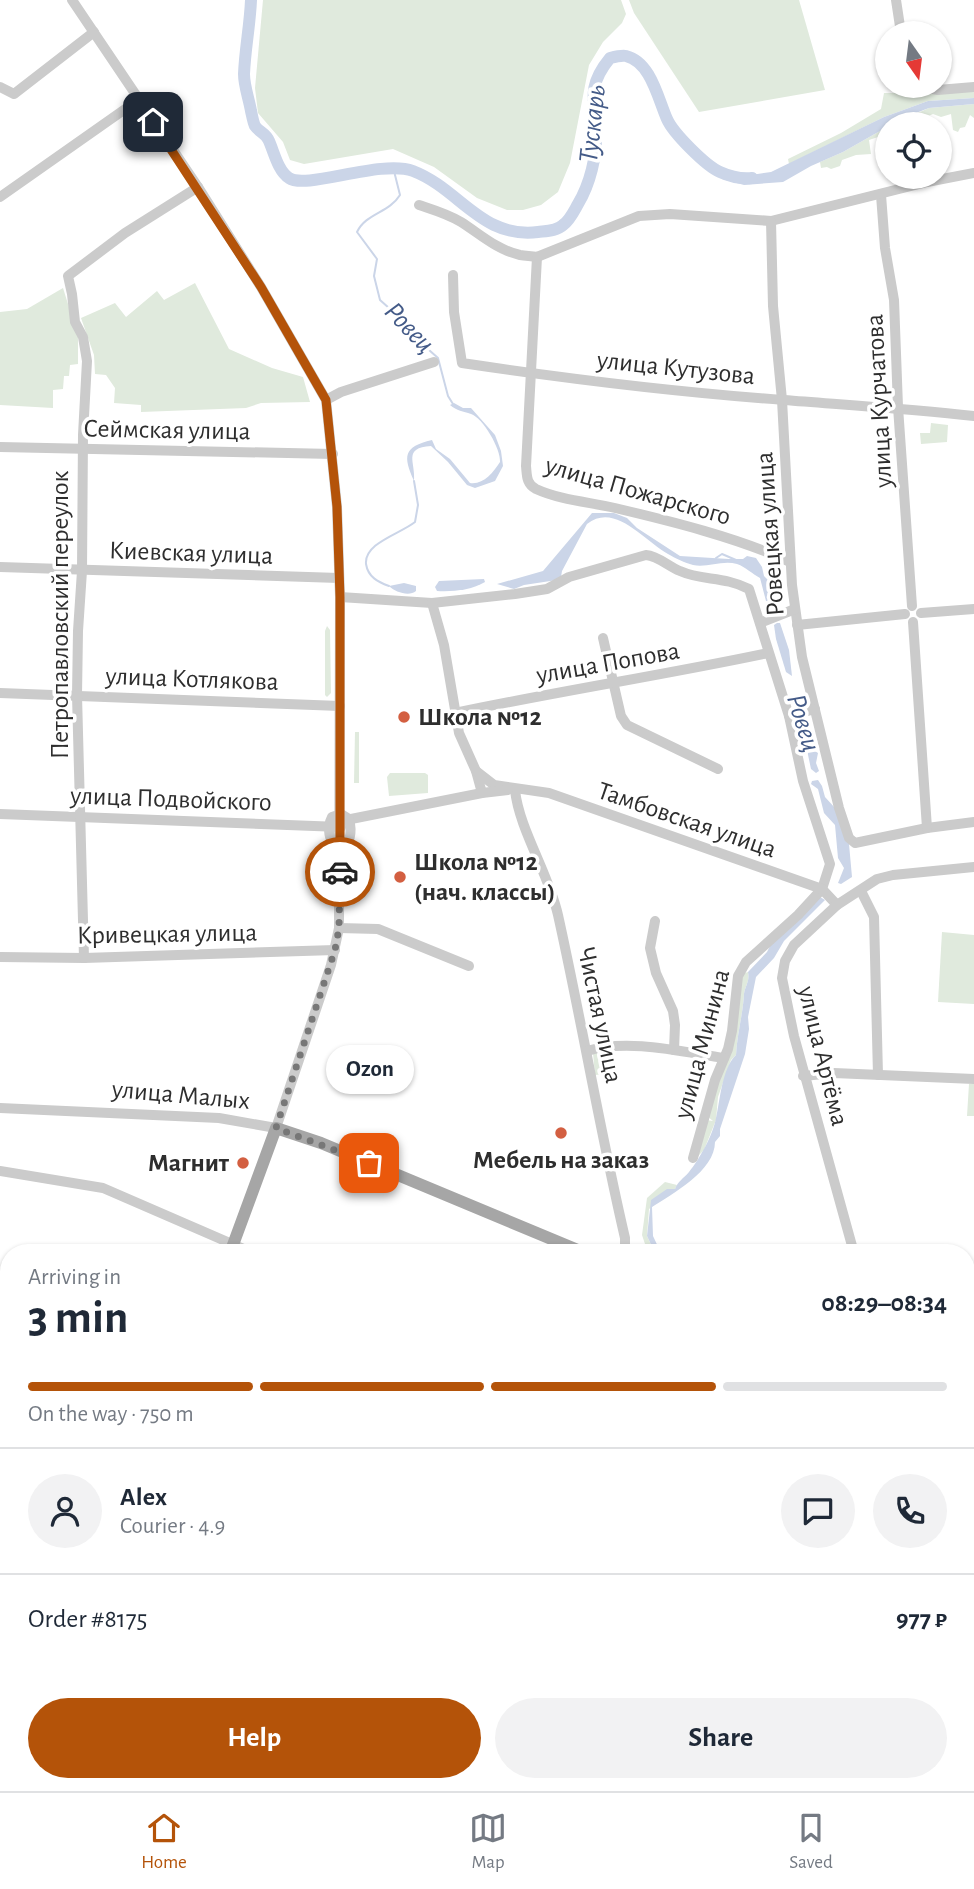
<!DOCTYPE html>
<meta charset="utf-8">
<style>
:root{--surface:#fff;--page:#f2f2f3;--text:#1f2937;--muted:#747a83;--line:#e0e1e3;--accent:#b45309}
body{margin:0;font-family:"Alegreya Sans",sans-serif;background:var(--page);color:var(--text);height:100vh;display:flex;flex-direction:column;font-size:26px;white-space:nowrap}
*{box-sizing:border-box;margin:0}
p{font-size:23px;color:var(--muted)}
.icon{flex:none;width:38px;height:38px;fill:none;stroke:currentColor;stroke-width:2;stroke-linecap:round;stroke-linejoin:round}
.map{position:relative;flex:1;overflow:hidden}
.sheet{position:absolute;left:0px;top:1244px;width:975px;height:548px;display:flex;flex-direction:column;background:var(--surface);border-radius:28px 28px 0 0;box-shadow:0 2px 5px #0004}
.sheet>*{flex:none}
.needle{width:46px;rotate:166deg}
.fabs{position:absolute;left:875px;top:21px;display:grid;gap:14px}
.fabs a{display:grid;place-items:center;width:77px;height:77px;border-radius:50%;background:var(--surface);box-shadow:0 2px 5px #0004;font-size:35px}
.pin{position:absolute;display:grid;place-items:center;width:60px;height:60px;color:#fff;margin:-30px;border-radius:14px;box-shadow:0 4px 10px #0006}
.courier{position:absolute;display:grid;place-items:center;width:70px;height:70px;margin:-35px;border:5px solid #b45309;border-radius:50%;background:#fff;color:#222;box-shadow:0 2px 9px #0007}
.bubble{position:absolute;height:49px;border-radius:24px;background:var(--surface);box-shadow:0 2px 5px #0004;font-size:23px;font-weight:700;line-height:49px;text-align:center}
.headline em{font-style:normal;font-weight:700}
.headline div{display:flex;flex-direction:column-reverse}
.headline{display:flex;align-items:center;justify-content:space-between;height:119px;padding:0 28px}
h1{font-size:46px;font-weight:700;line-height:52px}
.bar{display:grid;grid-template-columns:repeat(4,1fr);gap:10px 7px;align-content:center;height:84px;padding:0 28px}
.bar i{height:9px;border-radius:5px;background:var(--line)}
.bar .on{background:var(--accent)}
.bar p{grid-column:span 4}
.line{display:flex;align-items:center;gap:18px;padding:0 28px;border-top:2px solid var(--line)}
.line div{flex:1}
.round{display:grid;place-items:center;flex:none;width:74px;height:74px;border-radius:37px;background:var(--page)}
.action{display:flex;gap:14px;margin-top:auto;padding:14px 28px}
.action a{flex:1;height:80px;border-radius:42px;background:var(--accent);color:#fff;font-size:28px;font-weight:700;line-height:80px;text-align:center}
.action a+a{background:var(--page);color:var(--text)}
.tabs{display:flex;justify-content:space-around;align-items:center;height:98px;border-top:2px solid var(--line);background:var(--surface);font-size:19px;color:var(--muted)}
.tabs a{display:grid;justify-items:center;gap:4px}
.tabs .on{color:var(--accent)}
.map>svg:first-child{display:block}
.green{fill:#e0eadd}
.water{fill:#cbd5e8}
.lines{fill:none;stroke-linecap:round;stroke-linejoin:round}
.stream{stroke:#cbd5e8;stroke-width:2}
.river{stroke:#cbd5e8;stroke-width:12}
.minor{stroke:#cbcbcb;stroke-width:10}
.major{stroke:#a6a6a6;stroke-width:12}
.rail{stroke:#838383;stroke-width:2;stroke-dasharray:7 5;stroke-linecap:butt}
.done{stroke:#777;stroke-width:7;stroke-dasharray:0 12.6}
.route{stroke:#b45309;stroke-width:9}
.poi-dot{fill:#d35f41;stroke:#fff;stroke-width:2.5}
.labels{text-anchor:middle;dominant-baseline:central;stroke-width:7;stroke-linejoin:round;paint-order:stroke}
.street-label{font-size:26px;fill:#2e2e2e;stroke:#fff}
.poi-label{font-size:26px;font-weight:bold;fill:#2e2e2e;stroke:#fff;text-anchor:start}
.water-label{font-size:28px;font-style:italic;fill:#445b88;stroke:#fff}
</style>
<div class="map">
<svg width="974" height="1791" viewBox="0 0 974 1791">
<rect width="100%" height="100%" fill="#fff"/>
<g class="green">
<path d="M263 0H621L626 14 622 23 603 42 589 65 570 163 558 192 541 205 523 210H507L477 198 434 167 393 149 304 164 290 160 283 142 258 113 255 88Z"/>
<path d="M629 0H799L825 90 699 112 634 13Z"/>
<path d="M908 89 915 93 974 91V98L928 101 884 117 789 164 788 159 841 133 881 109 884 93H896Z"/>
<path d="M974 104V118L970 115 965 127 960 128 958 132 953 130 951 114 941 117 933 114 910 124H892L929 108Z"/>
<path d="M887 127V134L869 140 871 154 856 155 842 160 840 166 831 169 827 167 821 168 820 162 843 152Z"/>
<path d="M195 283 229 349 272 368 303 377 310 402 261 403 246 408 141 412V405L114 403 115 388 106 375 95 374 94 355 81 318 115 303 126 317 157 291 164 300Z"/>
<path d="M63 288 78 336V364L70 365 69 376H64L63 389 53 390V408L0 405V312L27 309Z"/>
<path d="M931 423 948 425 947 442 921 444 920 433H930Z"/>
<path d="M327 626 330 630 331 693 327 697 325 695V631Z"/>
<path d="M355 732H359V783H354Z"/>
<path d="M390 773H425L428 775V793L389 796 387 777Z"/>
<path d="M942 932 974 935V1004L938 1002Z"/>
<path d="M748 972C750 981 745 986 744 994 743 1014 737 1034 736 1055L731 1060 718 1097 716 1120 704 1150 697 1157 706 1120 713 1121 707 1116 742 974Z"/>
<path d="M599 1050 605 1074 595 1075 593 1053Z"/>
<path d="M969 1084H974V1116H967Z"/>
<path d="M665 1182 677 1185 675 1189 649 1209 647 1236 655 1253H648L642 1235 647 1198Z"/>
<path d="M966 1637 974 1639V1678L966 1674Z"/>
<path d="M650 1783H839L835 1791H654L648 1788Z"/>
</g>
<g class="water">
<path d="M974 98V104L929 108 887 124V127L843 152 811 166 783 182 744 185 722 179 705 160 698 161 690 153 696 149 723 173 738 177 771 172 884 117 928 101Z"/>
<path d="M454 403 463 408H471L495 435 501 451 503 466 495 481 475 488 467 485 448 462 431 446C402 448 416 462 414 481 403 456 403 447 432 440L436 449 450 459 470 483C483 485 493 473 500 462 501 449 483 418 471 414 463 411 457 411 450 405Z"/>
<path d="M592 513H614L627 518 637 528 680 556 729 559H743L747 556 756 558 762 567 764 576 775 587 778 600 775 603 766 601 760 578C752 574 746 567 737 564 722 560 707 568 693 565 685 563 675 558 668 554 643 540 615 502 587 524L562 571 561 577 557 580 524 585 514 589 497 584 543 571Z"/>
<path d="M484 579 485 582C472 590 452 592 437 591L435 587 439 581Z"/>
<path d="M404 583 416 586V591C409 597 395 592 389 586Z"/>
<path d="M777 623H780L789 650 792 676 786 672 776 639 774 625Z"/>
<path d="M810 748 818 753 816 763 819 771 816 773 811 769 807 750Z"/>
<path d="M818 780 822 786 825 797 835 808 849 844 852 877 841 884 838 883 844 868 838 858 835 825 824 813 818 789 811 784 812 781Z"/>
<path d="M820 897 825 900 784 941 774 958 756 977 748 1017 749 1029 745 1054 720 1129V1136L715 1142C715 1171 672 1194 652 1207L653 1236 661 1253H655L647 1236 651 1200 667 1189H675C678 1181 683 1179 689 1172 699 1160 713 1135 716 1118 720 1101 722 1068 736 1055 737 1034 743 1014 744 994 745 986 750 981 748 972L767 952 771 944Z"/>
<path d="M0 1759 9 1771V1783H16L15 1791H0Z"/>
</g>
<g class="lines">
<g class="stream">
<path d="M393 167 400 195C389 213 366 213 357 232L377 259 374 276 380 300 408 325 420 342 438 358 448 396 453 404"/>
<path d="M716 558 722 554 736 560"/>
<path d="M389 586C378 582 368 577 366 564 364 543 400 534 415 522L418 505 414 481"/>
</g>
<path class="river" d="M251 0C250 25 245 49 244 74 244 86 249 99 251 111 252 115 253 122 255 126 259 132 266 133 269 141 274 152 278 171 289 178 306 190 381 159 413 171 460 189 481 239 538 232 546 231 557 231 563 225 570 220 574 211 578 204 590 184 597 156 596 132 594 100 587 86 610 58 614 57 622 55 626 56 651 62 658 99 667 119 673 133 706 166 720 172 731 177 742 179 752 178"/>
<g class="minor">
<path d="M896 0 901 33"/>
<path d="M919 86 938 90 974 87"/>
<path d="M0 87 14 94 94 32"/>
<path d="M881 195 885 248 894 300 898 407 912 606"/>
<path d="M0 197 138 100"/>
<path d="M419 205C434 210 448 214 461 222 480 234 497 250 520 255 526 256 531 256 537 257L639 216 670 214 771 221 927 182 974 173"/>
<path d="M771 221 773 306 782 400 792 585 802 657 839 808 849 838 855 843 927 828 974 822"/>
<path d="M537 257 526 466C527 475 526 484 536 489 560 500 589 502 615 508 670 521 739 538 790 562"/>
<path d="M453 275 454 312 462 363C569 379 676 392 784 400 847 405 911 409 974 416"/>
<path d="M326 400 341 392 434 362"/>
<path d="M0 447 333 454"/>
<path d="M0 567 339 578"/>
<path d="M340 597 432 603 515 594 547 589 569 577 646 555C658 556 668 566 680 571 702 581 724 576 749 589L789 716 803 781 830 864 822 889 798 915 746 962 738 976 732 1031 728 1049 715 1080 693 1158"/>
<path d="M432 603 444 645 459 733 476 771 482 793"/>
<path d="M921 613 974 609"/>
<path d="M913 622 927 828"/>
<path d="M760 623 795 609"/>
<path d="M797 625 905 614"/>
<path d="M603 638 621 716 627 725 718 769"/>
<path d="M0 693 340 706"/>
<path d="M455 713C559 691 664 675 768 653"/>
<path d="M789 716 815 709"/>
<path d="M476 771 494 785 549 793 822 889 837 905"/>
<path d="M515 790C519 829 549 874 558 915 582 1023 600 1131 625 1238V1253"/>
<path d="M0 814 341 827"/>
<path d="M341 821 482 793 508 790"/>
<path d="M339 860C334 845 324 833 332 817L341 814 349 819C353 833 349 843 342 856"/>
<path d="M861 891 874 917 878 1075"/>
<path d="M655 921 650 948 656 973 673 1011 675 1025 674 1050"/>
<path d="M339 928 378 929 469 966"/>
<path d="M0 957 84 958 335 950"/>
<path d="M84 958 77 695 78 631 82 571 83 435 87 361 83 337 75 322 72 294 68 276 125 233 198 187"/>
<path d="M587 1051C627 1038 683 1052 724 1058"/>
<path d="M803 1076 834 1073 974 1079"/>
<path d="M0 1108 219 1118 276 1128 331 965 339 928 340 597 337 507 326 400 261 287 198 187 72 0"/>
<path d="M0 1171 103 1188 253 1253"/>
<path d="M854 1253 794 1036 782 978 785 961 794 945 837 905 877 879 893 875 974 867"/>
<path d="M0 1278 9 1283"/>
<path d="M966 1330 974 1328"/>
<path d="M0 1419 9 1415"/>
<path d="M966 1574 974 1578"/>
<path d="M0 1667 9 1652"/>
<path d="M0 1705 9 1713"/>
<path d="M135 1783 151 1791"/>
<path d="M356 1783 372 1791"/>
<path d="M567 1783 581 1791"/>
<path d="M625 1791 628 1783"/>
<path d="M967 1791 974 1780"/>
</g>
<g class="major">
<path d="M230 1253 276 1128 321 1143 585 1253"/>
<path d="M966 1407 974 1410"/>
<path d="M0 1564 9 1557"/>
</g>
<g class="rail">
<path d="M0 1523 9 1519"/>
<path d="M966 1670 974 1674"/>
</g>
</g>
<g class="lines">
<path class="done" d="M340 872 339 928 335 950 276 1128 369 1163"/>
<path class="route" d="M153 122 261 287 326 400 337 507 340 597V872"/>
</g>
<g class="poi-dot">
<circle cx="404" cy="717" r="7"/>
<circle cx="400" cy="877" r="7"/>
<circle cx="561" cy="1133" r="7"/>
<circle cx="243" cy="1163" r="7"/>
</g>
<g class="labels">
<g class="street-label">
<text transform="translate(676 368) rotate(6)">улица Кутузова</text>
<text transform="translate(879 401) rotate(-93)">улица Курчатова</text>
<text transform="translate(167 430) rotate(1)">Сеймская улица</text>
<text transform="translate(638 491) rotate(16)">улица Пожарского</text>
<text transform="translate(770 534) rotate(-94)">Ровецкая улица</text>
<text transform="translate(191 553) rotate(2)">Киевская улица</text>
<text transform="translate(60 615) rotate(-90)">Петропавловский переулок</text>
<text transform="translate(608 663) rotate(-10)">улица Попова</text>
<text transform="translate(192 679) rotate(2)">улица Котлякова</text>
<text transform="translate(171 799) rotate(2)">улица Подвойского</text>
<text transform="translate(687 820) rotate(19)">Тамбовская улица</text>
<text transform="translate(167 934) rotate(-1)">Кривецкая улица</text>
<text transform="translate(600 1015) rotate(78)">Чистая улица</text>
<text transform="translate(702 1044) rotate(-75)">улица Минина</text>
<text transform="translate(823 1056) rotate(76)">улица Артёма</text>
<text transform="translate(181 1095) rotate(5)">улица Малых</text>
</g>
<g class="poi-label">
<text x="418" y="717">Школа №12</text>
<text x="414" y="862">Школа №12<tspan x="414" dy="30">(нач. классы)</tspan></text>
<text x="561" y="1160" text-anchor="middle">Мебель на заказ</text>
<text x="229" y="1163" text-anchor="end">Магнит</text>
</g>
<g class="water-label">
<text transform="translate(593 124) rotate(-84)">Тускарь</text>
<text transform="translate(409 328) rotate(46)">Ровец</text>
<text transform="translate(803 723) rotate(73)">Ровец</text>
</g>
</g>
</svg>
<div class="fabs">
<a><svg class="needle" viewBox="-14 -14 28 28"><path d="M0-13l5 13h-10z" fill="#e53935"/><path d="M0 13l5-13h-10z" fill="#747a83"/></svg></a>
<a><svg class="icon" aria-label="locate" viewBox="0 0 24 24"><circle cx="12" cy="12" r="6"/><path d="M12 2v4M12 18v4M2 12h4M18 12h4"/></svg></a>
</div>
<div class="pin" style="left:369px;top:1163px;background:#ea580c"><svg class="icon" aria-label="bag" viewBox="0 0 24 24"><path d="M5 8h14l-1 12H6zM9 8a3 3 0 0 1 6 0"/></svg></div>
<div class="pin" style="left:153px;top:122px;background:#1f2937"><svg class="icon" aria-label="home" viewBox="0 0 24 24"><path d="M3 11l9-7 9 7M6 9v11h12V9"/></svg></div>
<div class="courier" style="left:340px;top:872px"><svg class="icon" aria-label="car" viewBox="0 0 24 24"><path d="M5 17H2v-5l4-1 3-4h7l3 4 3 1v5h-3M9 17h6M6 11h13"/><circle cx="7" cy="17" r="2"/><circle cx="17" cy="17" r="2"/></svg></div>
<div class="bubble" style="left:326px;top:1045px;width:88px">Ozon</div>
<section class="sheet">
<div class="headline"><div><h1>3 min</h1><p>Arriving in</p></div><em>08:29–08:34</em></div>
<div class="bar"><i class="on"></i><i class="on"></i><i class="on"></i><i></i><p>On the way · 750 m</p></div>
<div class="line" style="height:126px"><a class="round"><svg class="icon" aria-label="person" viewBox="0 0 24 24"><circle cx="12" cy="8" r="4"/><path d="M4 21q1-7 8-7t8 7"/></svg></a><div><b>Alex</b><p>Courier · 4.9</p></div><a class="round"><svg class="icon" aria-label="chat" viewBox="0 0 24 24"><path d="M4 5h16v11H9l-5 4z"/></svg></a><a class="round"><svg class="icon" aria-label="phone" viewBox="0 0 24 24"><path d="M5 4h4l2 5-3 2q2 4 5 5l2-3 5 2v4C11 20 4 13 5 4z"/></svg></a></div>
<div class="line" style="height:91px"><div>Order #8175</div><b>977 ₽</b></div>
<div class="action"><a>Help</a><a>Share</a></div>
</section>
</div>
<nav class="tabs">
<a class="on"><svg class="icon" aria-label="home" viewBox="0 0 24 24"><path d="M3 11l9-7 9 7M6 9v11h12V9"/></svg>Home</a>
<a><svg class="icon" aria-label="map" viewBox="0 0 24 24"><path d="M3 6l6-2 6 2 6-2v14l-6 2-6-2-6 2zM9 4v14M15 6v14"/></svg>Map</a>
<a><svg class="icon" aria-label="saved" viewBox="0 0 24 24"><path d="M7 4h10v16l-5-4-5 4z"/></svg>Saved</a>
</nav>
